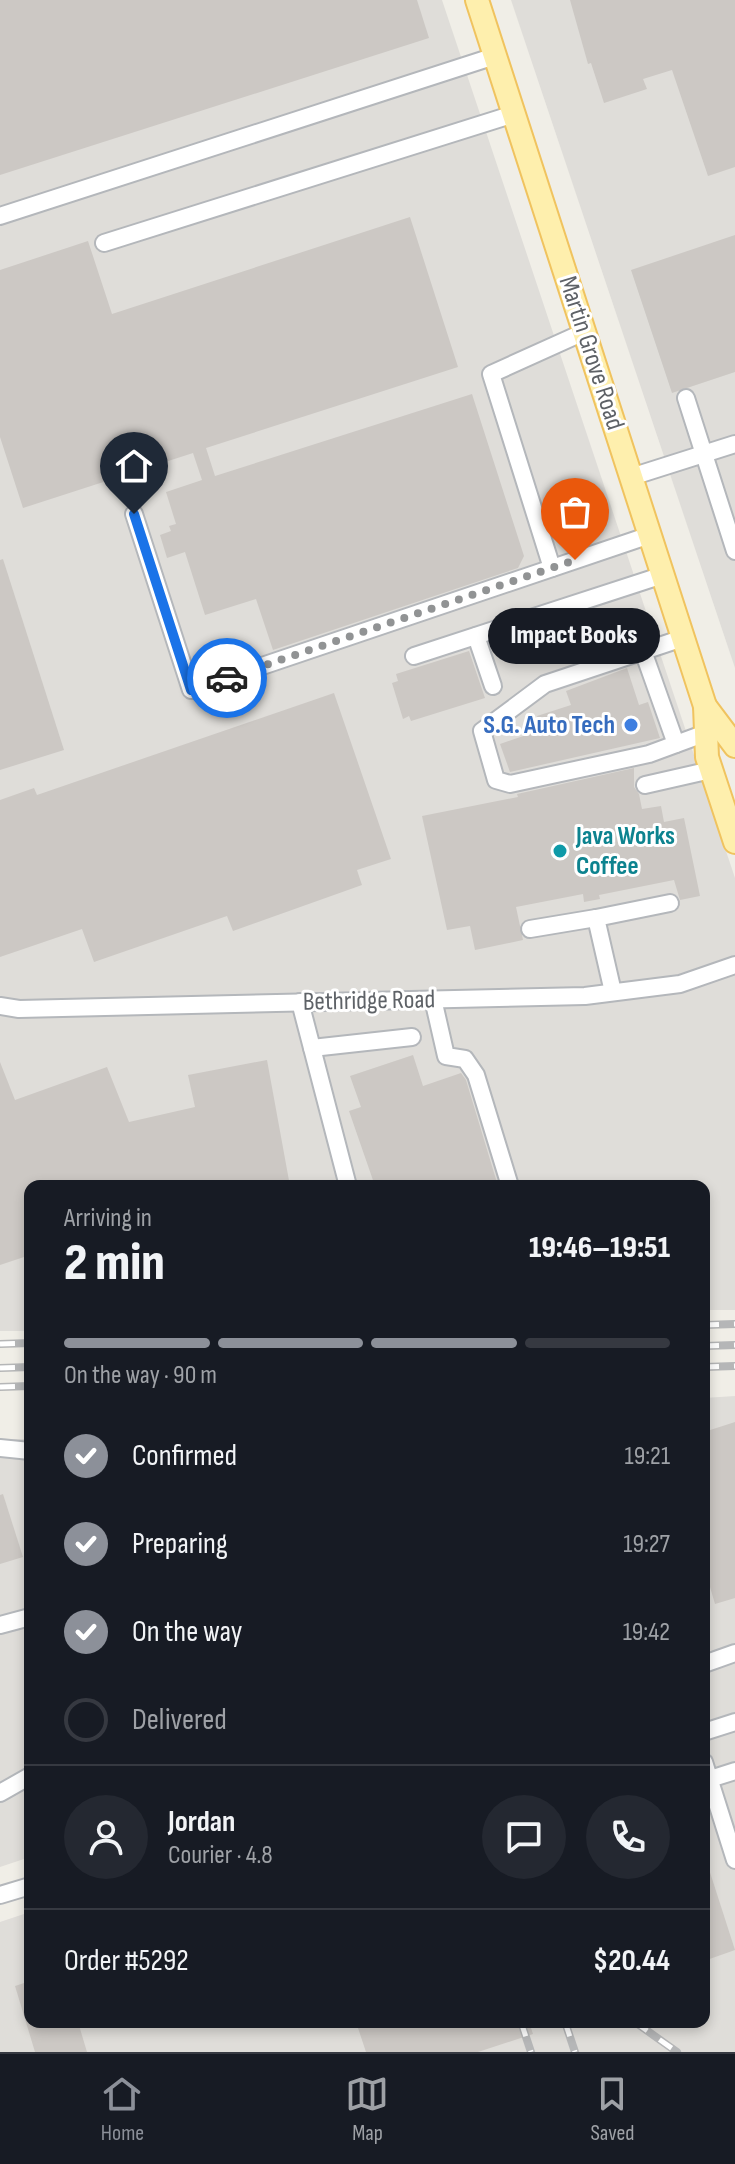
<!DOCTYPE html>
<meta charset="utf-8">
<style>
:root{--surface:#171b24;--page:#242831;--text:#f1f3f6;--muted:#9ea1a6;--line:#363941;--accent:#8c9099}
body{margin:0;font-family:"Sofia Sans Condensed",sans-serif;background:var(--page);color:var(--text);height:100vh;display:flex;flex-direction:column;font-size:30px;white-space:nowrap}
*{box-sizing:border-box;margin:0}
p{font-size:26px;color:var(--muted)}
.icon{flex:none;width:44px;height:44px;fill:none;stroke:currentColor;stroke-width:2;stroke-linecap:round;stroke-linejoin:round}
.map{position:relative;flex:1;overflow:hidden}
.drawer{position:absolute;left:24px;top:1180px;width:686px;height:848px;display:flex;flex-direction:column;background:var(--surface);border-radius:16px;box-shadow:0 4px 12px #0003}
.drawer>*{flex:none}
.pin{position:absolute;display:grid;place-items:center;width:68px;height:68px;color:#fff;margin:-82px -34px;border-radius:50% 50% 50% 0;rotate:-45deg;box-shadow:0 0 8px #0007}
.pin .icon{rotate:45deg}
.courier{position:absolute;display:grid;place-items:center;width:80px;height:80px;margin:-40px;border:6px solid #1a73e8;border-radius:50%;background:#fff;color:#222;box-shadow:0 2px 10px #0007}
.bubble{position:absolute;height:56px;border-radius:28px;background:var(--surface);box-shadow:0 4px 12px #0003;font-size:26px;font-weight:800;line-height:56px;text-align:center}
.headline em{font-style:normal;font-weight:800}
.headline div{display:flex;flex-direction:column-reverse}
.headline{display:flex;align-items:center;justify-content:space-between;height:136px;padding:0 40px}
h1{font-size:52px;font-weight:800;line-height:60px}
.bar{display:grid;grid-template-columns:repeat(4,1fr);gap:12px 8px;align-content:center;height:96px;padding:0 40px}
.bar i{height:10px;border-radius:6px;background:var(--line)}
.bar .on{background:var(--accent)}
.bar p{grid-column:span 4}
.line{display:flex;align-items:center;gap:20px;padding:0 40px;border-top:2px solid var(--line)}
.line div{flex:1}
.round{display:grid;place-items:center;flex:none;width:84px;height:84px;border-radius:42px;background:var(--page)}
ol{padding:0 40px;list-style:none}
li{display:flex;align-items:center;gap:24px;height:88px}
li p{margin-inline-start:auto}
li .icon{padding:8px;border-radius:50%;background:var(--accent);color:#fff;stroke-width:4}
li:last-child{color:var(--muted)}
li i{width:44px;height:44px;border:4px solid var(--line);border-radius:50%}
.dock{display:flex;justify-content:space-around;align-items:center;height:112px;border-top:2px solid var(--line);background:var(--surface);font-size:22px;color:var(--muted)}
.dock a{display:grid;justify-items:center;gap:4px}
.dock .on{color:var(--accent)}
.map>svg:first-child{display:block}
.industrial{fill:#dfddd9}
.building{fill:#ccc8c4}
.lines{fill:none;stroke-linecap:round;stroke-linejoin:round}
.minor-casing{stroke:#b4b7bb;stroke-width:20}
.major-casing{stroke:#f0c35f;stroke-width:26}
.minor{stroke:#fff;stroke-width:16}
.major{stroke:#feefad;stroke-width:22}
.rail-casing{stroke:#b5b6b7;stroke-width:8}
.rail{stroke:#fff;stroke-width:5;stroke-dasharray:15;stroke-linecap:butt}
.done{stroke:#919394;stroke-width:8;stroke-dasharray:0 14.4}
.route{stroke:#1a73e8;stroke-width:10}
.shop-dot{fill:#3f7fe0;stroke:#fff;stroke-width:3}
.culture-dot{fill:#0f9aa8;stroke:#fff;stroke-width:3}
.labels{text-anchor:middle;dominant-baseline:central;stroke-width:6;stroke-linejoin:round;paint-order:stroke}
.street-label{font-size:26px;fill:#5e6267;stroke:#fff}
.shop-label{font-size:26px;font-weight:bold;fill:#366cbe;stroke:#fff;text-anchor:end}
.culture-label{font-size:26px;font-weight:bold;fill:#0d838f;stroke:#fff;text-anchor:start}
</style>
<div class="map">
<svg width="735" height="2052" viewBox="0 0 735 2052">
<rect width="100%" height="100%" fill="#f0eee7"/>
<g class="industrial">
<path d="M0 0H442L735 878V1310H704V1186H30V1331H0Z"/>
<path d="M511 0H735V668Z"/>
<path d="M735 1396V2052H0V1922L30 1912V2022H704V1398Z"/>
<path d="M0 1439H30V1857L0 1867Z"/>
</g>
<g class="building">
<path d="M0 0H417L429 38 0 175Z"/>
<path d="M570 0H735V167L708 176 672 70 643 79 647 89 604 103 591 63 588 64Z"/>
<path d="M410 217 458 367 206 448 215 476 472 394 524 556 518 568 273 650 256 599 205 615 185 552 167 558 160 535 171 531 169 526 176 524 166 492 202 480 193 453 23 508 0 437V270L88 241 112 314Z"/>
<path d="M735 235V372L672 393 631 270Z"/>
<path d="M3 559 64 750 0 770V560Z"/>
<path d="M634 610 640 627 627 632 631 644 583 660 572 629Z"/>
<path d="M469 651 485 698 411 721 409 716 403 719 392 683 398 681 396 674Z"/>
<path d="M627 668 639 705 648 702 660 738 510 772 500 744 541 730 537 716 571 705 566 691Z"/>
<path d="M334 693 391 859 357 870 362 885 233 931 227 916 94 962 82 929 0 957V800L34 788 37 795Z"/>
<path d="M634 768V787L639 794 642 809 661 806 664 822 684 818 700 896 680 900 674 880 599 895 600 899 584 902 583 894 516 907 523 940 475 950 470 926 447 930 422 816 518 797 517 794Z"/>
<path d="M413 1055 423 1086 461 1073 466 1080 498 1186H375L349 1111 361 1107 350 1076Z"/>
<path d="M267 1060 290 1186H30V1255L0 1265V1062L15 1100 107 1067 129 1122 195 1107 188 1075Z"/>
<path d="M735 1422V1598L715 1604 710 1587 704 1589V1432Z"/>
<path d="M3 1494 23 1557 0 1564V1495Z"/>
<path d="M704 1863H707L735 1950 704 1961Z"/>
<path d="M30 1981V2022H78L87 2052H35L15 1986Z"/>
<path d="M356 2022H529L533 2034 478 2052H366Z"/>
</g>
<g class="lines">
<g class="minor-casing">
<g id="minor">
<path d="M0 216 495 56"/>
<path d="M104 243 514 114"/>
<path d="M686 398 735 551"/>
<path d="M631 477 735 444"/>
<path d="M134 514 191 690 650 535"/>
<path d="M552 568 491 374 584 332"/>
<path d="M476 636 493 686"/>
<path d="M683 638 545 684 482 731 496 780 510 784 649 754 706 733"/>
<path d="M643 651 676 744"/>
<path d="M414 656 663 575"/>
<path d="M645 785 711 770"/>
<path d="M530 929 596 918"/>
<path d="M613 992 596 918 670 903"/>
<path d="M433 999 446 1056 465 1059 476 1075 510 1186"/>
<path d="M300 1002 348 1186"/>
<path d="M0 1006 19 1009 585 996 680 984 735 965"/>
<path d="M312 1048 412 1037"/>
<path d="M0 1448 30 1451"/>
<path d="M0 1625 30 1617"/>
<path d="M704 1664 735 1653"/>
<path d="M704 1732 735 1722"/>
<path d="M704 1762 735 1860"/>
<path d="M710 1779 735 1771"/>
<path d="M0 1793 30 1776"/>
<path d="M0 1895 30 1886"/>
</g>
</g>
<g class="major-casing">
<g id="major">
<path d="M477 0 705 706 707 757 735 842"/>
<path d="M705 706 735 746"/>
</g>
</g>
<use href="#minor" class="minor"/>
<use href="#major" class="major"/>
<g class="rail-casing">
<g id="rail">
<path d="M704 1325 735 1324"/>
<path d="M0 1344 30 1343"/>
<path d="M704 1346 735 1345"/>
<path d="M704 1367 735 1366"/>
<path d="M0 1368 30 1367"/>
<path d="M0 1387 30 1386"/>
<path d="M521 2022 531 2052"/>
<path d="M565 2022 575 2052"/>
<path d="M635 2022 677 2052"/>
</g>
</g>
<use href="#rail" class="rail"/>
</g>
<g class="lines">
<path class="done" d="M227 678 575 560"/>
<path class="route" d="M134 514 191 690 227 678"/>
</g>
<circle class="shop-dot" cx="631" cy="725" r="8"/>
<circle class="culture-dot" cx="560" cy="851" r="8"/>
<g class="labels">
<g class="street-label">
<text transform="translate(591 353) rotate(72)">Martin Grove Road</text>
<text transform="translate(369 1001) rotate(-1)">Bethridge Road</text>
</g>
<g class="shop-label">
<text x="615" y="725">S.G. Auto Tech</text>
</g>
<g class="culture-label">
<text x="576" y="836">Java Works<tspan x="576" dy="30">Coffee</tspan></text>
</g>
</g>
</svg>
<div class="pin" style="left:575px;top:560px;background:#ea580c"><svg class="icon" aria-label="bag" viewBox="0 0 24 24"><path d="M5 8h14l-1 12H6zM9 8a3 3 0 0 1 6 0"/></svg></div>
<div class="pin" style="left:134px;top:514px;background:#1f2937"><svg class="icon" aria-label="home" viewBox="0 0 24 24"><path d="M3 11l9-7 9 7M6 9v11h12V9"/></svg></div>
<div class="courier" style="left:227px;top:678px"><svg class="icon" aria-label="car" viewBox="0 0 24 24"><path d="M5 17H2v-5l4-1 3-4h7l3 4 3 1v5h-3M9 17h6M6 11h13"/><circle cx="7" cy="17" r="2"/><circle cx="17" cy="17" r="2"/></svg></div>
<div class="bubble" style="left:488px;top:608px;width:172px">Impact Books</div>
<section class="drawer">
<div class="headline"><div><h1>2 min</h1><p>Arriving in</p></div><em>19:46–19:51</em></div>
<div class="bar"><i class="on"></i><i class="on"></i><i class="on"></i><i></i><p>On the way · 90 m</p></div>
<ol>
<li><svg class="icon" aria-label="check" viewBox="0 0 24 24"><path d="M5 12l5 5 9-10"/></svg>Confirmed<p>19:21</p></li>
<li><svg class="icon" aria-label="check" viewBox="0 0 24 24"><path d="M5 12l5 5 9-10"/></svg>Preparing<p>19:27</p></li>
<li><svg class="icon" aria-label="check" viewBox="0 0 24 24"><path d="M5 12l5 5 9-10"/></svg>On the way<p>19:42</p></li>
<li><i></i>Delivered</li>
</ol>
<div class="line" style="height:144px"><a class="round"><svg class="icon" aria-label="person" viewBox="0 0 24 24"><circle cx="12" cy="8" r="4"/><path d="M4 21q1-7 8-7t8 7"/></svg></a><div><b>Jordan</b><p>Courier · 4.8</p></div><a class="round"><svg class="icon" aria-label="chat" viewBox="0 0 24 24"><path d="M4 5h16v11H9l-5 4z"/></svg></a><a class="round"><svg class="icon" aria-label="phone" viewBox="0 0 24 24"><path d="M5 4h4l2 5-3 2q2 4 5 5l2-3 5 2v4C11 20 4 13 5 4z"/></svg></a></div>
<div class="line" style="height:104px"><div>Order #5292</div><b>$20.44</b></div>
</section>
</div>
<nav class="dock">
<a class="on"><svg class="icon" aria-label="home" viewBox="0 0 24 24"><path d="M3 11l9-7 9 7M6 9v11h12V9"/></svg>Home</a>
<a><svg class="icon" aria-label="map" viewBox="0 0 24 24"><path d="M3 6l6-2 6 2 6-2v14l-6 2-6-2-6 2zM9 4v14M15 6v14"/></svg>Map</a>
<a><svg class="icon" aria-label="saved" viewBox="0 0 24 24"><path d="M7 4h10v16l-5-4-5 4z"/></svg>Saved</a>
</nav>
